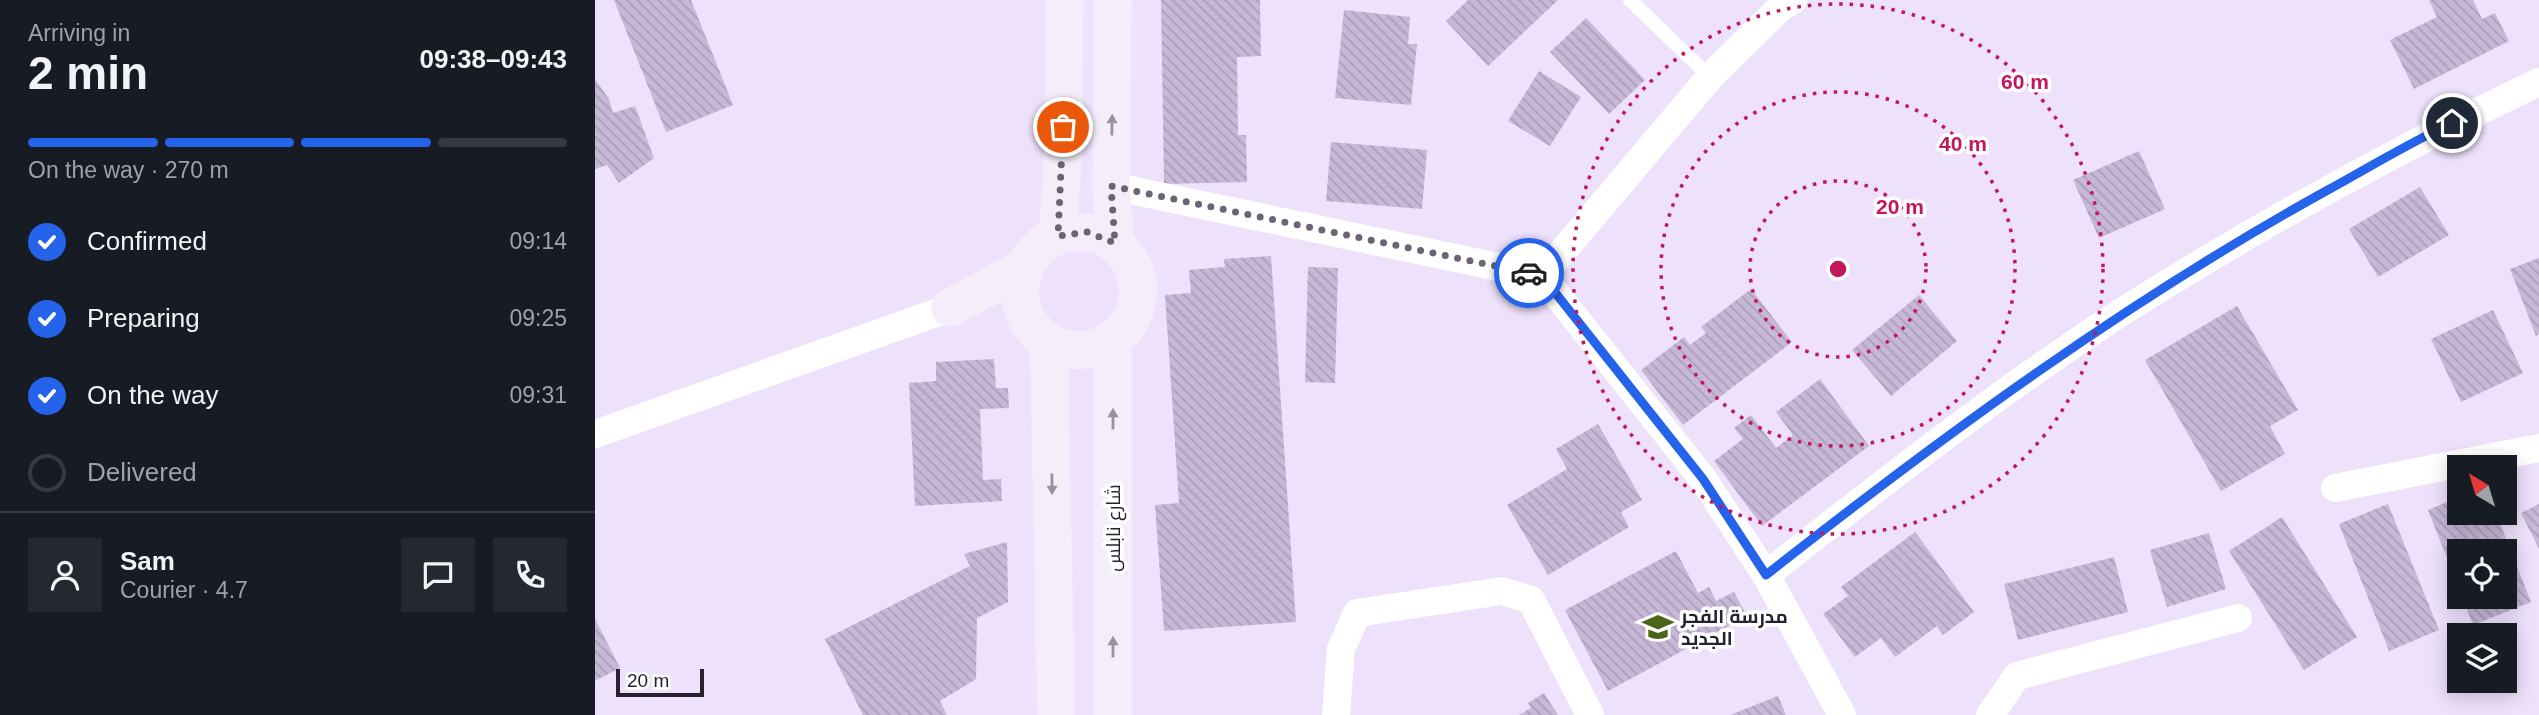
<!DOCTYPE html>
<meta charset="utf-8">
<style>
:root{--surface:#171b24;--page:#242831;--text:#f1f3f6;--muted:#9ea1a6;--line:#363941;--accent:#2563eb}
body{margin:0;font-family:Arial,Cairo,sans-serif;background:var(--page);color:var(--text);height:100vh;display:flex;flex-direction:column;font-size:26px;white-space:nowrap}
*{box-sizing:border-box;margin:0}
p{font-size:23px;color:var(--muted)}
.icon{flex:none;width:38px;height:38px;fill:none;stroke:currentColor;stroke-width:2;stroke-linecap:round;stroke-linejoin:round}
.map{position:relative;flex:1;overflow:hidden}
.sheet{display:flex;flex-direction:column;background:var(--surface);width:595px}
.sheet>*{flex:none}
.needle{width:46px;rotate:322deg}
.controls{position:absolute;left:1852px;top:455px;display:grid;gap:14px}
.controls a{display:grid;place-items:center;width:70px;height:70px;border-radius:0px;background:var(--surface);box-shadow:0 4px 18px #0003;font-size:35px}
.scale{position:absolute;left:21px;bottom:18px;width:88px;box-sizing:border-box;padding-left:7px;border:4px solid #27212d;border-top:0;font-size:19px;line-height:24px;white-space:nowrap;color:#27212d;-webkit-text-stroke:5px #fff;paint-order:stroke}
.pin{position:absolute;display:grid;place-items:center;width:60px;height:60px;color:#fff;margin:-30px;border:4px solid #fff;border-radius:50%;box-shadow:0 2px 7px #0007}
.courier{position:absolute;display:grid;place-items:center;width:70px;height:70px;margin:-35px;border:5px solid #2563eb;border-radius:50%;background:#fff;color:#222;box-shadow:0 2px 9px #0007}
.summary em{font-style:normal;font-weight:700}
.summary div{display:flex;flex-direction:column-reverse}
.summary{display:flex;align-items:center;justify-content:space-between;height:119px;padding:0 28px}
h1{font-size:46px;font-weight:700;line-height:52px}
.bar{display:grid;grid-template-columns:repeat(4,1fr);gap:10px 7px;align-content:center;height:84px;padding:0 28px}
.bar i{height:9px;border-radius:5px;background:var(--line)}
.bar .current{background:var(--accent)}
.bar p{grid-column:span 4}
.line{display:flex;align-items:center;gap:18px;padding:0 28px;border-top:2px solid var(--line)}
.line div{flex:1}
.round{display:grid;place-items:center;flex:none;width:74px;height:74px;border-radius:0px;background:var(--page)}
ol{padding:0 28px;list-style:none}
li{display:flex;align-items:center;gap:21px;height:77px}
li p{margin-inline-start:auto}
li .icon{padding:7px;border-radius:50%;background:var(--accent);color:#fff;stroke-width:4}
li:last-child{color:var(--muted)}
li i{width:38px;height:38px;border:4px solid var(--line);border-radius:50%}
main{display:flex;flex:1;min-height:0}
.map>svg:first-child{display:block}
.building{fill:url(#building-back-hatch)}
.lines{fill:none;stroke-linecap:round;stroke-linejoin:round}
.lane{stroke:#fff;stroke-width:14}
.street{stroke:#fff;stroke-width:28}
.secondary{stroke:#f4eefa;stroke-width:38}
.oneway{fill:#98929e}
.done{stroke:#6c6475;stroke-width:7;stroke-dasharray:0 12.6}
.route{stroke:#2563eb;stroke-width:9}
.ring{fill:none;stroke:#c2185b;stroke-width:3.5;stroke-dasharray:3.5 7}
.labels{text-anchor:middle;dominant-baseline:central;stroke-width:7;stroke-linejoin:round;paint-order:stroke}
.street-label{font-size:19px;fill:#27212d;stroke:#fff}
.poi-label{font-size:19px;font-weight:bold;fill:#27212d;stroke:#fff;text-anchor:start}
.centre{fill:#c2185b;stroke:#fff;stroke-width:3.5}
.ring-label{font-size:21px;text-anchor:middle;font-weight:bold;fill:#c2185b;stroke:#fff;stroke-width:7;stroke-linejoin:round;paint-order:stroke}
</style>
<main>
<section class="sheet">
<div class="summary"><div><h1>2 min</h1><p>Arriving in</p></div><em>09:38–09:43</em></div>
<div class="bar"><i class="current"></i><i class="current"></i><i class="current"></i><i></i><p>On the way · 270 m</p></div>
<ol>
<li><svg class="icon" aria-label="check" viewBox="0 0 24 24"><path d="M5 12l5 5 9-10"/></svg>Confirmed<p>09:14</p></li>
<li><svg class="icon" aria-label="check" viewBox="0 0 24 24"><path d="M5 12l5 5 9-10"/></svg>Preparing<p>09:25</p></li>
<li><svg class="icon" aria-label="check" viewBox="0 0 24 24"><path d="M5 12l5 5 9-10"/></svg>On the way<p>09:31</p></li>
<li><i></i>Delivered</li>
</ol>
<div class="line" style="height:126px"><a class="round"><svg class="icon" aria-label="person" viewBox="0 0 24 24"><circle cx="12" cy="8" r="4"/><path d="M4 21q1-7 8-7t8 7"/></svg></a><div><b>Sam</b><p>Courier · 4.7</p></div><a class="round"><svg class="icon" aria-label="chat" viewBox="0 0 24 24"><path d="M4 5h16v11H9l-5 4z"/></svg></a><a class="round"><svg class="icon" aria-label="phone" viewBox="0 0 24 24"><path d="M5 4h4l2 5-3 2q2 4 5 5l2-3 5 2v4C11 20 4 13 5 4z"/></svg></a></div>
</section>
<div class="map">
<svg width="1944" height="715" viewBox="0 0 1944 715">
<defs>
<pattern id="building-back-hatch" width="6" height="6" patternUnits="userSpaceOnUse" patternTransform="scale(1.75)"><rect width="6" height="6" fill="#c7b8d7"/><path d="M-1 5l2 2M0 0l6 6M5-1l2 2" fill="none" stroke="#ab9eb9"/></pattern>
</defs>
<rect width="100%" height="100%" fill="#ede1fb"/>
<g class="building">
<path d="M19 0H96L138 105 71 132Z"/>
<path d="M566 0H665L666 56 642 57 643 135H651L652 182 569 184Z"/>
<path d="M873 0H963L893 66 851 21Z"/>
<path d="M1834 0H1878L1887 19 1900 13 1914 41 1819 89 1795 40 1842 17Z"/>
<path d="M749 10 815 17 813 44H822L816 105 740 98Z"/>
<path d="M991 18 1050 80 1014 114 955 52Z"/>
<path d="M944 71 986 97 955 146 913 121Z"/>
<path d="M0 79 14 99 18 113 40 106 59 158 24 183 12 165 0 169Z"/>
<path d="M736 142 832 150 827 209 731 201Z"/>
<path d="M1544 151 1570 209 1504 238 1478 180Z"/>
<path d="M1825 187 1854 235 1783 277 1754 229Z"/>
<path d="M676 256 701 622 569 631 560 505 584 503 570 295 596 293 594 270 630 267 629 259Z"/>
<path d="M1944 258V334L1941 336 1915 269Z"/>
<path d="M713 267 743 268 740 383 710 382Z"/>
<path d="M1156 289 1197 342 1088 425 1046 370 1089 337 1095 345 1111 333 1106 327Z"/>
<path d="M1324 295 1362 341 1296 396 1257 350Z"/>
<path d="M1642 306 1703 410 1675 426 1690 454 1626 491 1550 360Z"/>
<path d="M1898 310 1928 373 1866 402 1836 339Z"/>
<path d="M399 359 401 388H413L414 408 385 409 388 480 406 479 407 501 320 506 314 383 341 381V362Z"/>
<path d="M1225 379 1274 446 1167 526 1119 461 1148 439 1139 428 1156 415 1181 448 1198 435 1181 412Z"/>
<path d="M1003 424 1047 500 1026 512 1034 527 953 575 912 505 972 469 961 449Z"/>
<path d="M1864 497V513H1901L1936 602 1878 625 1867 597H1909V551H1864V588L1833 510Z"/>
<path d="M1793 504 1844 630 1794 651 1744 524Z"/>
<path d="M1944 504V549L1926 513Z"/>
<path d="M1687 517 1762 637 1709 670 1634 551Z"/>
<path d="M1320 532 1379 612 1348 635 1342 626 1300 657 1286 638 1260 657 1228 614 1253 596 1246 587Z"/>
<path d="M1614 533 1631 589 1572 607 1555 550Z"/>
<path d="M412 542 413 602 382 618 381 679 345 701 352 715H268L230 639 375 566 369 554Z"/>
<path d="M1081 551 1103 593 1114 587 1121 601 1139 592 1152 616 1013 691 970 610Z"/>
<path d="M1519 557 1533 612 1423 640 1409 584Z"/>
<path d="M0 619 25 668 0 681Z"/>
<path d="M949 693 963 715H924L936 708 933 703Z"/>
<path d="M1183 696 1191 715H1135Z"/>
</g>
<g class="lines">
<path class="lane" d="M1035 0 1115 77"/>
<g class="street">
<path d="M516 186 947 276 1108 479 1171 575 1247 715"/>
<path d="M947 276 1115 77 1186 7 1198 0"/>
<path d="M0 434 355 308"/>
<path d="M1740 488 1944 448"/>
<path d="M1171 575C1288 483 1406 390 1530 310 1664 225 1801 150 1944 82"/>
<path d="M741 715 746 649 762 613 907 591 936 600 995 715"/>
<path d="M1395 715 1422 676 1643 618"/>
</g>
<g class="secondary">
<path d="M518 0 516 186 520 243"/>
<circle cx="484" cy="291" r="59"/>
<path d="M463 235 468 153 470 0"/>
<path d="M355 308 430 267"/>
<path d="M518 340V715"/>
<path d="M454 342 461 715"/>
</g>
</g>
<defs><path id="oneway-solid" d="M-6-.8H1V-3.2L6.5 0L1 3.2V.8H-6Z" transform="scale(1.75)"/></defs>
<g class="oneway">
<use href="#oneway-solid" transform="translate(517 125) rotate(-89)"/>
<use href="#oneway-solid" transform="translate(518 419) rotate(-90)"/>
<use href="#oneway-solid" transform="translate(457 484) rotate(89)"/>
<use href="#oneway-solid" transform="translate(518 647) rotate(-90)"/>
</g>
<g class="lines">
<path class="done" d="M468 127 463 236 492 232 520 243 516 186 934 273"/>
<path class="route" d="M934 273 947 276 1108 479 1171 575C1350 434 1532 301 1731 191 1773 168 1814 143 1857 123"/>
</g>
<g class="ring">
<circle cx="1243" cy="269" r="88"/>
<circle cx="1243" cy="269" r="177"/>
<circle cx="1243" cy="269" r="265"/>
</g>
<defs>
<g id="school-bare" transform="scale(2.415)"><path d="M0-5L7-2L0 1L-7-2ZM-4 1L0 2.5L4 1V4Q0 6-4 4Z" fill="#4a6517" stroke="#fff" stroke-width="2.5" paint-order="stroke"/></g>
</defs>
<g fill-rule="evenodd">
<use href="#school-bare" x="1063" y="627"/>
</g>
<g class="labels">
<g class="street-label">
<text transform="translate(518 528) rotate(-90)">شارع نابلس</text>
</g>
<g class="poi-label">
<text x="1086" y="616">مدرسة الفجر<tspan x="1086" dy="22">الجديد</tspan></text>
</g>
</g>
<circle cx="1243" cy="269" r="10" class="centre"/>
<g class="ring-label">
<text x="1430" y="89">60 m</text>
<text x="1368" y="151">40 m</text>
<text x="1305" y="214">20 m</text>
</g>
</svg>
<div class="controls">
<a><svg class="needle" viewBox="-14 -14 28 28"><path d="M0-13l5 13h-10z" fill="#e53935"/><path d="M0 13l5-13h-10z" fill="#9ea1a6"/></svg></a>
<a><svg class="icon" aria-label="locate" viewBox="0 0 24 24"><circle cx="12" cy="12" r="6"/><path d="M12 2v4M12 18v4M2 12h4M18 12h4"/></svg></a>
<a><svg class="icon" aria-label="layers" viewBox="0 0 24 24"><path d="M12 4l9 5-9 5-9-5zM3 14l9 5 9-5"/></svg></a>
</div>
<div class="scale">20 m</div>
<div class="pin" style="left:468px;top:127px;background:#ea580c"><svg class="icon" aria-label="bag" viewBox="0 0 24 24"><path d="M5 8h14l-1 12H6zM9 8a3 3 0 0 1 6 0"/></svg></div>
<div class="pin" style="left:1857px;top:123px;background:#1f2937"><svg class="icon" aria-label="home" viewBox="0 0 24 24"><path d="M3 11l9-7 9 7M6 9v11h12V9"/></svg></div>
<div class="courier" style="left:934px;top:273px"><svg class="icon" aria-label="car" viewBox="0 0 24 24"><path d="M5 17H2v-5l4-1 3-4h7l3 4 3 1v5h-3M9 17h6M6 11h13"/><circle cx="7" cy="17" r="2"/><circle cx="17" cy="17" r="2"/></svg></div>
</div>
</main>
